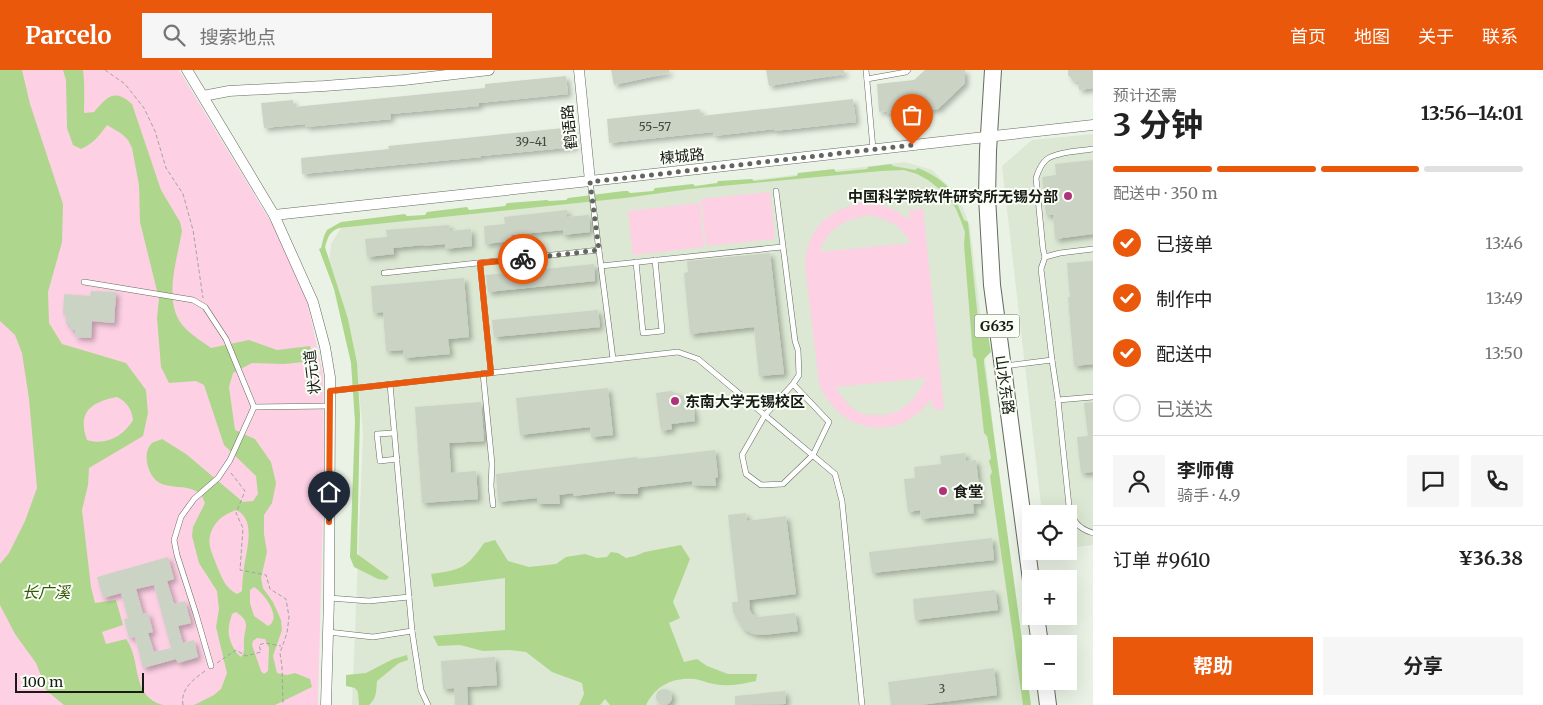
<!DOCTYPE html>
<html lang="zh">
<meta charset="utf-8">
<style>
:root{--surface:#fff;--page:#f6f6f6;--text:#222;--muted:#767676;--line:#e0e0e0;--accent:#ea580c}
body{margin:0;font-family:Merriweather,"Noto Sans SC",serif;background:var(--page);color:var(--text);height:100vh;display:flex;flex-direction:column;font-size:19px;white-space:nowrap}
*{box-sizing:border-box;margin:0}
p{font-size:16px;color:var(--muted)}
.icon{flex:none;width:28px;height:28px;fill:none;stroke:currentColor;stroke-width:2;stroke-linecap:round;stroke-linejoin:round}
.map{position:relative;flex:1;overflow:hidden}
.details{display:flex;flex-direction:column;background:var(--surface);width:450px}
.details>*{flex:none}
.fabs{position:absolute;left:1022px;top:435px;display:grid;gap:10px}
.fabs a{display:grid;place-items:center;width:55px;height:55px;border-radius:0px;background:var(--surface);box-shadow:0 5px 20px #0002;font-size:25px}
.scale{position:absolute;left:15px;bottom:12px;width:129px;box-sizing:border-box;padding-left:5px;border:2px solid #181a16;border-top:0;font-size:14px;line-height:18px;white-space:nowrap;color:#181a16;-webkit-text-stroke:4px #fafff6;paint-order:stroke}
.pin{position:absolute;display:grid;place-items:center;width:42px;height:42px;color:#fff;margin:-51px -21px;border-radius:50% 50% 50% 0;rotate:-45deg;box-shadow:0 0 5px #0007}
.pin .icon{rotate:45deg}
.courier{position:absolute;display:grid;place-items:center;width:50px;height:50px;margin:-25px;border:4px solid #ea580c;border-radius:50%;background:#fff;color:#222;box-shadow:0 1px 6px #0007}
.headline em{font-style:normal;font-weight:700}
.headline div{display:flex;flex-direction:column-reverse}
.headline{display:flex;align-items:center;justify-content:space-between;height:85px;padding:0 20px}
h1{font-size:32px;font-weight:700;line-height:38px}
.bar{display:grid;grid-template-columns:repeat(4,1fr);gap:8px 5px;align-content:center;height:60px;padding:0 20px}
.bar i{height:6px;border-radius:4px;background:var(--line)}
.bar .selected{background:var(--accent)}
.bar p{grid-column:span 4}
.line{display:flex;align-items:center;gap:12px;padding:0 20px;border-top:1px solid var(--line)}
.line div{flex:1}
.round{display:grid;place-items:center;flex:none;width:52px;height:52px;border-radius:0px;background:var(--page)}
ol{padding:0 20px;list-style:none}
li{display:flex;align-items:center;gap:15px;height:55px}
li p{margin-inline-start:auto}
li .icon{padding:5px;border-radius:50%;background:var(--accent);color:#fff;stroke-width:4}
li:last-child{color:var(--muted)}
li i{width:28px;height:28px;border:2px solid var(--line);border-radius:50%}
.primary-button{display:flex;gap:10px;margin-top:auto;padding:10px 20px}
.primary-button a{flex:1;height:58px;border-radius:0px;background:var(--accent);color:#fff;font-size:20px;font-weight:700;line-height:58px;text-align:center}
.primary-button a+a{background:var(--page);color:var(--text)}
header{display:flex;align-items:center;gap:30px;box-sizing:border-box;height:70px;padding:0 25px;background:var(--accent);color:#fff}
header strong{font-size:24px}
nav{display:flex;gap:28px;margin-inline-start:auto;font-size:18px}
.search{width:350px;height:45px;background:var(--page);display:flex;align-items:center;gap:12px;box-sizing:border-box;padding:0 18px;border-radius:0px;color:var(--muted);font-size:19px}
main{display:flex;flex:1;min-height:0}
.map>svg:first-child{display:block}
.built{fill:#dce8d3}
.green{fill:#fdd0e4;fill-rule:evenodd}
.water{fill:#aed78d;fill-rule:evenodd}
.building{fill:#cbd3c5;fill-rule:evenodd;filter:url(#shadow)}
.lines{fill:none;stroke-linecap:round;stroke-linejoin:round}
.service-casing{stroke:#646b5f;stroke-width:6}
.minor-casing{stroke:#646b5f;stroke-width:11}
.trunk-casing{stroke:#646b5f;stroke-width:18}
.path{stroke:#9fa59b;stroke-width:1;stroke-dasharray:4 2.5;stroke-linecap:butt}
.service{stroke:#fff;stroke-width:5}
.minor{stroke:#fff;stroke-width:10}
.trunk{stroke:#fff;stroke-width:16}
.done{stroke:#62665e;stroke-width:5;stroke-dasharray:0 9}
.route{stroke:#ea580c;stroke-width:6}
.poi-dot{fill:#b2317b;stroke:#fafff6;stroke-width:2}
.labels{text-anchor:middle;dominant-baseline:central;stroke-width:4;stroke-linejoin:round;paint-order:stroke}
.number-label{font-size:12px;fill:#454842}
.shield{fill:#fafff6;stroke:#5c5f59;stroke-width:1}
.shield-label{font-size:14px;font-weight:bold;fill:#181a16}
.street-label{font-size:15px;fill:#181a16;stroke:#fafff6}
.poi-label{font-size:15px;font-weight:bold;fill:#181a16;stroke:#fafff6;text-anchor:start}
.water-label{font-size:16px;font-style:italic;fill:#345708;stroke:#fafff6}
</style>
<header>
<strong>Parcelo</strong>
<div class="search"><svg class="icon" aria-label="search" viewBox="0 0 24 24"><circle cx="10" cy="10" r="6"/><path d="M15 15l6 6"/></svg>搜索地点</div>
<nav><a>首页</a><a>地图</a><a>关于</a><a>联系</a></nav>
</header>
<main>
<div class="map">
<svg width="1093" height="635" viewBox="0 0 1093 635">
<defs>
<filter id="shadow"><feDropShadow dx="3.5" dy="3.5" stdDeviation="2.5" flood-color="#0004"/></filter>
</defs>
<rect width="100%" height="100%" fill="#eaf2e5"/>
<g class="built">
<path d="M1093 64V475L1069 478V444H1042L1002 96 1032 70Z"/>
<path d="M905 92 932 100 958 125 970 156 1025 635H352L363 364 357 298 329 194 331 174 341 158Z"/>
</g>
<g class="green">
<path d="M0 0H179L275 159 304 217 323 304 324 402 318 635H0Z"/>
<path d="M770 122 775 169 706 176 701 129Z"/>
<path d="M864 132C886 135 893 138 910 150L909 140 923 139 944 339 933 340 931 329C899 374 838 364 819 313L805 194C809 155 828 141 864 132ZM869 145C889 150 901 155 911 173L820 182C828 157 844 150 869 145ZM926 308C917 329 900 347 875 345 872 345 867 345 863 344 851 340 842 327 835 317Z"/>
<path d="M700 133 704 177 633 185 628 141Z"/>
</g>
<g class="water">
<path d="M0 0H22L30 34 63 134 62 172 48 222 49 253 62 274 126 293 146 320 148 343 143 366 89 398 88 415 82 440 91 517 95 533 116 530 123 555 102 562 106 574 126 569C142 590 130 626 163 635H64L47 621 36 593 15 564 0 535V494L9 483 25 451 37 418 29 329 22 283 15 265 0 251ZM117 327C126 331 132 339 133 350 124 366 105 376 87 370 77 342 91 332 117 327Z"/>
<path d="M63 0H83C85 14 84 28 84 43L94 42C107 27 114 18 132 34L161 120 180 152 182 161C177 191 161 235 186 259 193 266 203 272 211 278L249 270 277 280 310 276 313 291 284 294 252 293 233 303 229 317 235 360 255 369 271 392 276 413 272 433 264 445V464L267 482 261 508 263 518 273 532 281 550 282 560 273 586 277 603 287 605 295 603 310 609 312 617 275 635H194L214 625 221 619 227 603 216 557 219 539 217 521 199 493 192 466 193 457 205 433C203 428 202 424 196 421 185 415 170 419 158 412 148 405 142 384 151 374 154 371 158 371 162 369L186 384 243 432 253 431 258 424 256 406 224 375 204 315 196 311 169 313 161 297 157 248 159 229 140 152 139 115 132 78 128 70 122 64 107 55C99 66 94 73 81 79L73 75 67 58 66 10ZM236 440C257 449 246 481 244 498 243 506 242 514 242 521L237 524C225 518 222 508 217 496 211 480 205 472 214 456 220 447 226 444 236 440ZM254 517C264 523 283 548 268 556L254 546 250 533V520ZM236 542C252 553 244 557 244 571 243 578 246 581 241 587 233 581 227 566 229 557 229 553 231 548 232 544ZM257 568 265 569 269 578 268 601 264 604 261 601 252 575 253 571Z"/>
<path d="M891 94 893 96 915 100 918 98C933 104 949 114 957 129L956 131 964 150 968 152 979 259 977 266 988 265 991 282 984 289V293L1031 635H1023L990 406 992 402 989 391 991 388 987 366 984 363 976 289 973 286 964 175 965 162 961 151 956 139 947 125 928 110 917 104 904 100 881 101 690 119 625 128 339 158C329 162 328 167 325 177L348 249 357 293 360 345 357 484 389 507 386 510 378 509 354 497 350 487 355 352 351 293 334 219 319 179 321 178 324 166 327 160 341 152 405 144 407 146 425 145 427 142 467 137 469 140 505 136 507 133 547 130 549 131 566 130 568 128 624 121H628L630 123 653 121 655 118 693 114 695 116 717 113 718 111 752 109 754 111 797 106 798 103 834 99 836 102 867 99 868 97Z"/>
<path d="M495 470 508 491 529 497 556 494 566 487 585 484 597 488 607 487 611 482 618 483 626 488 635 486 645 482 681 475 690 489 673 532 680 548 669 553 684 592 697 589 707 596 728 604H757L756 611C742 614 728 617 714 614 707 613 701 610 695 609 673 607 656 615 646 635H610L605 629 600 635H579L584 624 582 613 552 602 526 582 509 580 483 581 460 575 438 576 433 566 505 560V508L434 517 431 504C461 500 467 498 484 473Z"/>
<path d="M407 585 408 590 399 593 377 611C376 621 377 628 369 635H359L358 622 355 618 346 616V605L366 603 393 589Z"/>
</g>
<g class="building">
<path d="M611 0H669V3L614 15Z"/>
<path d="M766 0H844V4L769 16Z"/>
<path d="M925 0H965V13L938 39 887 44V41L879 42 877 14 914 10Z"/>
<path d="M1068 0H1093V18L1079 20 1078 12 1074 11 1068 5Z"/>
<path d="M566 6 568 24 479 33V36L390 44 391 49 306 57 305 54 264 58 261 33 293 30 294 37 485 18V14Z"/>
<path d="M853 29 856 52 774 61V59L714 66 713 62 609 73 607 49 700 39 701 46Z"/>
<path d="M573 57 575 77 481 86V87L302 104 301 88 389 79 388 76Z"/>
<path d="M1093 90V164L1055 169 1053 145H1046L1042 107 1056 105 1055 94Z"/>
<path d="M567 140V147L589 145 590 162 563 165V160L511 165 512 171 485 174 484 156 505 154 504 147Z"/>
<path d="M449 155 450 161 471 159 472 176 445 179V174L423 176V175L393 178 394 184 367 187 365 169 387 167 386 160Z"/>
<path d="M770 183 784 304 759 306 754 257 690 264 684 203 688 202 687 191Z"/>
<path d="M1093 191V294L1074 296 1068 227H1070L1067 193Z"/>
<path d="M594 194 595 211 488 222 486 205Z"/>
<path d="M464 208 469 267 448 269 450 284 404 288 403 280 386 281 383 242 373 243 371 216Z"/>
<path d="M91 221 116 222 114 253 92 251 91 268 75 267V260H70V254H66V244H63L64 224 90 226Z"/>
<path d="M598 240 600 257 494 267 492 250Z"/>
<path d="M608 318 613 365 591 367 590 357 520 365 516 328Z"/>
<path d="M671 321 685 327 694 340 695 351 671 354 672 359 661 361 656 323Z"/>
<path d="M481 332 484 371 449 373 451 403 476 401 478 429 422 433 415 337Z"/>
<path d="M1093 332V402L1081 403 1077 367 1088 366 1084 333Z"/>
<path d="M715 380 718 407 715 408 716 416 692 415V411L640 417 638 418V424H615V421L574 426 573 423 559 425 560 434H537V428L498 432 496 404 637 387V389Z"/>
<path d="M965 383 966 391 976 390 981 434H973L974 443 921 449 920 440 908 442 904 409 915 408 914 397 941 394 940 386Z"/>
<path d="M746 443 747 451 786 446 796 524 749 530 750 540 752 544 758 547 795 543 798 561 763 565 753 564 743 559 733 542 732 532H738L728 445Z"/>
<path d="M992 468 994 490 872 503 869 482Z"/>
<path d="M168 487 174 509 167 511 174 534 185 531 191 553 178 556 183 573 194 570 198 587 178 593 176 589 143 598 135 567 129 568 124 549 128 548 121 523 103 528 97 507ZM154 515 171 578 154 582 148 563 153 562 148 543 143 544 136 519Z"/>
<path d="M995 520 998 540 915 550 913 529Z"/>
<path d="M495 587 497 615 467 617 468 635H455L454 618 443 619 441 591Z"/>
<path d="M994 598 997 625 920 635H891L888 612Z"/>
<circle cx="664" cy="627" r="8"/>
<path d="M785 621 786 634 735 635V626Z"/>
</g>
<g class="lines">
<g class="service-casing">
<g id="service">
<path d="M866 0 873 79"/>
<path d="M867 9 906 2 908 0"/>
<path d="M590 111 613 289"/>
<path d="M776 121 795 271 798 280 799 305 793 314 765 345 742 385 746 404 761 415 783 414 813 385 829 352 793 314"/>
<path d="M1093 179 1060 183 1045 187 1041 199 1052 290 1058 330 1069 436C1073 451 1077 458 1093 463"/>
<path d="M1045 187 1043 179 1036 108C1038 102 1041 94 1046 90 1054 82 1081 81 1093 79"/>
<path d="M636 192 643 263 662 261 655 190"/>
<path d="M480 193 491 303"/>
<path d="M601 196 782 177"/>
<path d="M384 203 599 180"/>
<path d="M84 212 193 230 205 237 226 269 254 337 230 390 218 408 194 429 181 447 174 470 177 485 196 544 211 596"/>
<path d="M1005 296 1052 290"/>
<path d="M483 303 492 394 491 416 493 435"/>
<path d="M390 314 412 561 421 620 428 635"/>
<path d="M330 321 678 282 698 289 835 404 842 431 862 635"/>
<path d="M1058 330 1093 327"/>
<path d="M254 337 330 336"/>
<path d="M394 363 377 364 380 391 397 389"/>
<path d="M329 528 369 531 409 527"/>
<path d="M328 562 373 567 412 561"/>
</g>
</g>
<g class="minor-casing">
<g id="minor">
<path d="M187 0 274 145 313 232 325 277 330 307V336L329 528 326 635"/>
<path d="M579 0 590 111"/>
<path d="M203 26 229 21 324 16 404 10 489 0"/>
<path d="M274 145 590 111 1093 55"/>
</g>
</g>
<g class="trunk-casing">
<g id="trunk">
<path d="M993 0 988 81 987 127 992 215 1031 510"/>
<path d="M1036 546 1040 574"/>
<path d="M1045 611 1048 635"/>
</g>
</g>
<g class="path">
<path d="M105 0 125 14 144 38 155 61 166 98 183 124 193 160 203 228"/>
<path d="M231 403 245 421 236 443 243 458 240 500 266 505 270 519 286 529 289 547 287 563 280 583 282 597 283 635"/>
<path d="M217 593 236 580 246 586 261 582 259 575 265 573 281 576"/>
<path d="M183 635C180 619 194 609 205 601"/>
</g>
<use href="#service" class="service"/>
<use href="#minor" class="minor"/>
<use href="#trunk" class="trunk"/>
</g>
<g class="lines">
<path class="done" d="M523 189 599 180 590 112 912 75"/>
<path class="route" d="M329 452 330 321 491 303 480 193 523 189"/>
</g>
<g class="poi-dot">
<circle cx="1068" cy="126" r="5"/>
<circle cx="675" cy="331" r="5"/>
<circle cx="943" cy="421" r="5"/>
</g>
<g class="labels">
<g class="number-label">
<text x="655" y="56">55-57</text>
<text x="531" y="71">39-41</text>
<text x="942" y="618">3</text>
</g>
<rect class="shield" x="974.5" y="244.5" width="45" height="23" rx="4"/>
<g class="shield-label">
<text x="997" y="256">G635</text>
</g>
<g class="street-label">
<text transform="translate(569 57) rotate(-96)">鹤语路</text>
<text transform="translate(682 86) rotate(-6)">楝城路</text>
<text transform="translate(312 302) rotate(-97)">状元道</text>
<text transform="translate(1005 315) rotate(82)">山水东路</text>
</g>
<g class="poi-label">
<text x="1058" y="126" text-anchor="end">中国科学院软件研究所无锡分部</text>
<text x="685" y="331">东南大学无锡校区</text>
<text x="953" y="421">食堂</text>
</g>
<g class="water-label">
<text x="46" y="522">长广溪</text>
</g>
</g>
</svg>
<div class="fabs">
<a><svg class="icon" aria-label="locate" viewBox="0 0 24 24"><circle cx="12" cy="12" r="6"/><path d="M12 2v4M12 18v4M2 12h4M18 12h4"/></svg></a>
<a>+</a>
<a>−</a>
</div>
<div class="scale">100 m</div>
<div class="pin" style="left:912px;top:75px;background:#ea580c"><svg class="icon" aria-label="bag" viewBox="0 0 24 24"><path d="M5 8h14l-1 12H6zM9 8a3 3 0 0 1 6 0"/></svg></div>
<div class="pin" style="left:329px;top:452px;background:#1f2937"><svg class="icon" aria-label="home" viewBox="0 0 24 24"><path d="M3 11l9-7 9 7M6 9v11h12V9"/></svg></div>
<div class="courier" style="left:523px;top:189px"><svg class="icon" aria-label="bike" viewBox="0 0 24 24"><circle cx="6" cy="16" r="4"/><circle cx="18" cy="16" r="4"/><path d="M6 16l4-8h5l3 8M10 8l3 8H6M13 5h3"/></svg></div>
</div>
<section class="details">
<div class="headline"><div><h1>3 分钟</h1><p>预计还需</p></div><em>13:56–14:01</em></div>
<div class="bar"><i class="selected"></i><i class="selected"></i><i class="selected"></i><i></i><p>配送中 · 350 m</p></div>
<ol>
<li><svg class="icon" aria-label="check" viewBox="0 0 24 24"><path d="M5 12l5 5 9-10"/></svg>已接单<p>13:46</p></li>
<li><svg class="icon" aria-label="check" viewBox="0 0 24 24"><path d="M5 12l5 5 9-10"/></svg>制作中<p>13:49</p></li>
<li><svg class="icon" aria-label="check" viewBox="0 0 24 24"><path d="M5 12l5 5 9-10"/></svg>配送中<p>13:50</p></li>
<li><i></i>已送达</li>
</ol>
<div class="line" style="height:90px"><a class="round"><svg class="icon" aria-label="person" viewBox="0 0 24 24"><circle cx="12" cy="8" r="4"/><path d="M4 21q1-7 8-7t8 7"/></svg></a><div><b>李师傅</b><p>骑手 · 4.9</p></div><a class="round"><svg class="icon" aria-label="chat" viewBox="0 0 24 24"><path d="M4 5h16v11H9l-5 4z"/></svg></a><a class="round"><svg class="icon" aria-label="phone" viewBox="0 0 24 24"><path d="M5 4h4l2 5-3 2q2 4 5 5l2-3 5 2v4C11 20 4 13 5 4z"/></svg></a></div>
<div class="line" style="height:65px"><div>订单 #9610</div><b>¥36.38</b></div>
<div class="primary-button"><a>帮助</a><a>分享</a></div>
</section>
</main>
